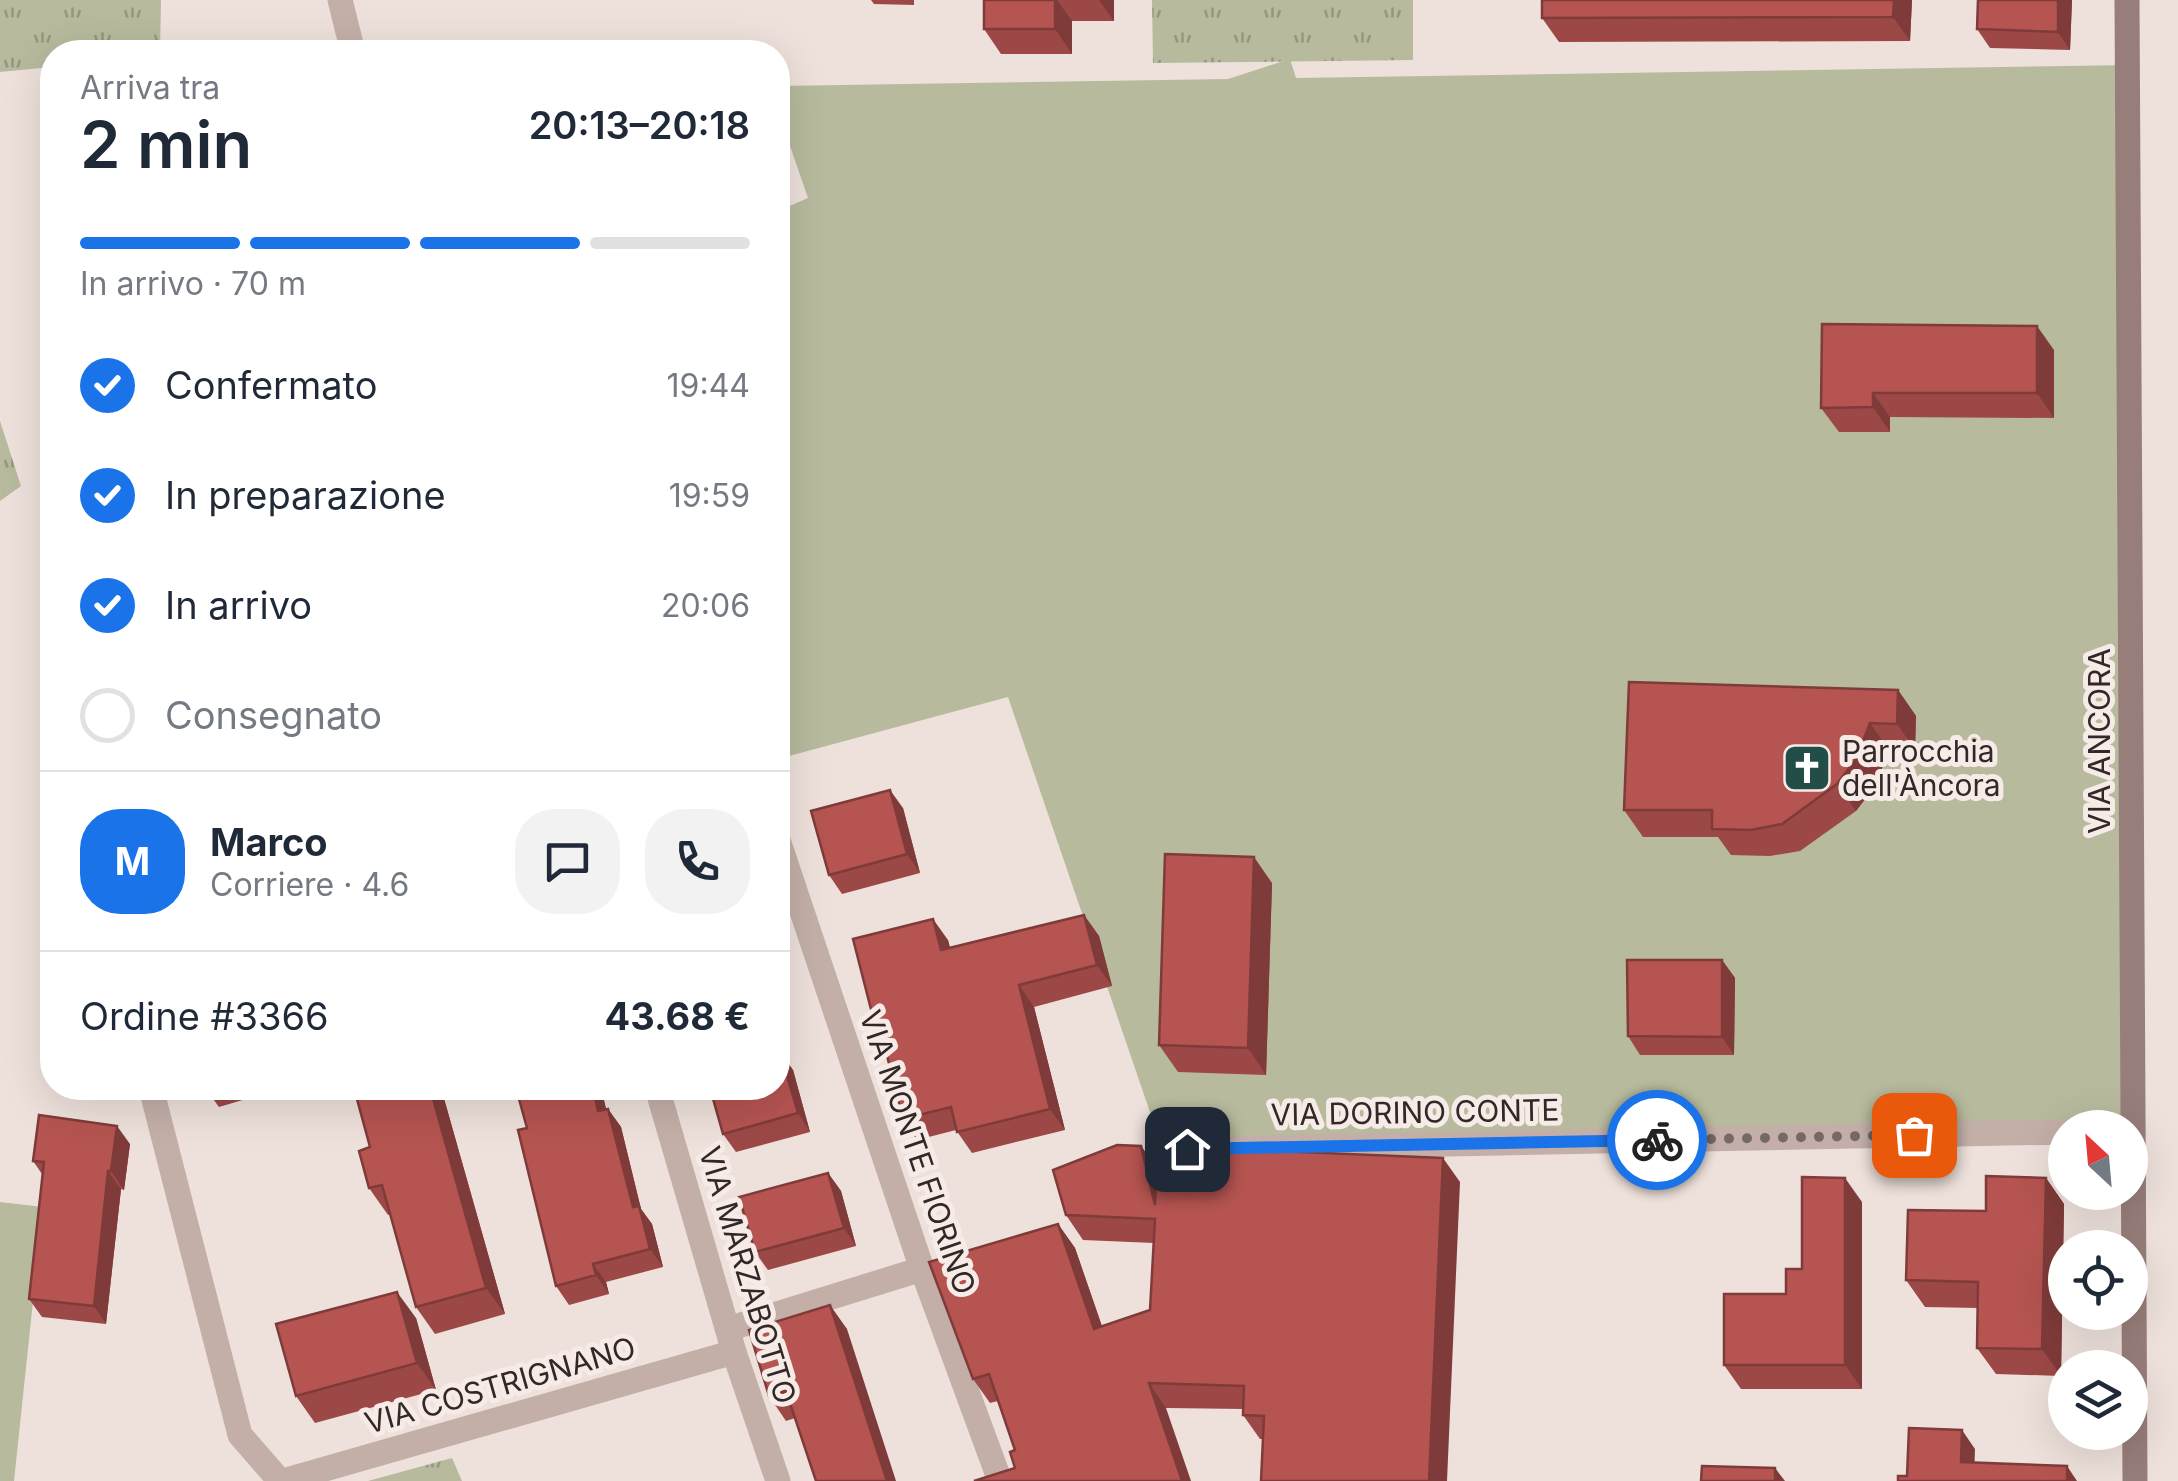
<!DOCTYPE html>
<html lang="it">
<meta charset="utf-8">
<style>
:root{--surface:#fff;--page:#f2f2f3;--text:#1f2937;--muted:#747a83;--line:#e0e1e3;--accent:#1a73e8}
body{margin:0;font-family:Inter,sans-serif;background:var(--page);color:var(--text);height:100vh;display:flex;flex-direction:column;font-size:38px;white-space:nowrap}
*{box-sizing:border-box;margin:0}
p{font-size:32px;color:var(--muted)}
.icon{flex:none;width:55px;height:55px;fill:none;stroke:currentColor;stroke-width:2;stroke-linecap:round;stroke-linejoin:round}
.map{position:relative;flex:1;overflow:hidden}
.drawer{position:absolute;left:40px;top:40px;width:750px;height:1060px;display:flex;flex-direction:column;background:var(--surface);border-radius:40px;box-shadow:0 10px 40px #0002}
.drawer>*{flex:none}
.needle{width:65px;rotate:334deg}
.controls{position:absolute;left:2048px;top:1110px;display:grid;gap:20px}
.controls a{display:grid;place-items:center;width:100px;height:100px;border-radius:50%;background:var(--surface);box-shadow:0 10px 40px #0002;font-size:50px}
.pin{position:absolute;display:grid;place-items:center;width:85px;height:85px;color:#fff;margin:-42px;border-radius:20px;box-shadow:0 5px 15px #0006}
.courier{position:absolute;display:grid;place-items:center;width:100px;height:100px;margin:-50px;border:8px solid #1a73e8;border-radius:50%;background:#fff;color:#222;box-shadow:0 2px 12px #0007}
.head em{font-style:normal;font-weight:600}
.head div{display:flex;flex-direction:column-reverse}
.head{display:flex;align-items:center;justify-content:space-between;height:170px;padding:0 40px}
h1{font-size:65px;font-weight:600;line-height:75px}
.bar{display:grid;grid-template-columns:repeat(4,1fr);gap:15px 10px;align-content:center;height:120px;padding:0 40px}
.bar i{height:12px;border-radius:8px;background:var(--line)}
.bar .current{background:var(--accent)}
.bar p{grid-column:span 4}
.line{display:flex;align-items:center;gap:25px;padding:0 40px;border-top:2px solid var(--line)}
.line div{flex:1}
.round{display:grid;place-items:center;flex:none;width:105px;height:105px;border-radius:40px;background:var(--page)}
ol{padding:0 40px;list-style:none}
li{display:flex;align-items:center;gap:30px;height:110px}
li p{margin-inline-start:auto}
li .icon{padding:10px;border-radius:50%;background:var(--accent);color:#fff;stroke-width:4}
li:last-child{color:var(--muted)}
li i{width:55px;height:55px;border:5px solid var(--line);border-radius:50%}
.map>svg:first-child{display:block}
.grass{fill:url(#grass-tufts)}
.pitch{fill:#b7ba9d}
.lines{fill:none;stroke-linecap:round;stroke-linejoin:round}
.minor{stroke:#c4afa8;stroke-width:25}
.secondary{stroke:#977e7a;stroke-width:25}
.wall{fill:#9c4846}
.shaded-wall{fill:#7f3b39}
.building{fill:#b55451;stroke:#7f3b39;stroke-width:2.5}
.done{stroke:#746966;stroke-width:10;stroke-dasharray:0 18}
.route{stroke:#1a73e8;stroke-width:12}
.labels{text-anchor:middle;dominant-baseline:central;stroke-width:10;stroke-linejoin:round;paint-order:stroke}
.street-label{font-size:30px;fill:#322827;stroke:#f6ebe6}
.poi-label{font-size:30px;fill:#322827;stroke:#f6ebe6;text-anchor:start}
</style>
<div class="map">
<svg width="2178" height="1481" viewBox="0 0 2178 1481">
<defs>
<pattern id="grass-tufts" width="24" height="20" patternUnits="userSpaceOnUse" patternTransform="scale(2.5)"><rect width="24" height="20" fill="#b7ba9d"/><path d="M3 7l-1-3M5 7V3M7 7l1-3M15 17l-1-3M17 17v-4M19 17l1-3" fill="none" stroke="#959780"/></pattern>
</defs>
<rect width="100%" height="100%" fill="#eee1db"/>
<g class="grass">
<path d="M0 0H161L160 52H52V67L0 72Z"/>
<path d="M1152 0H1413V60L1153 63Z"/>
<path d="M0 421 21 486 0 501Z"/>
<path d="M452 1458 462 1481H368Z"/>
</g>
<g class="pitch">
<path d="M1290 59 1296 78 2132 65 2130 1128 1166 1159 1008 697 778 759V211L808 198 778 111V86L1228 79Z"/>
<path d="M0 1202 43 1207 14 1481H0Z"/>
</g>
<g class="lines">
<g class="minor">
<path d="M340 0 353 52"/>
<path d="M779 843 922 1269 1000 1481"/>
<path d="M151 1088 240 1435 280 1481"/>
<path d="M657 1088 734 1352 778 1481"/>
<path d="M1187 1149 2065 1132"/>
<path d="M728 1329 922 1269"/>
<path d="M283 1481 734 1352"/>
</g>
<path class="secondary" d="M2127 0 2135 1481"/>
</g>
<g class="wall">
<path d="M871 0H914V5L874 4Z"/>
<path d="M984 0H1114V21H1072V54H1001L984 29Z"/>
<path d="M1542 0H1912L1910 41 1559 42 1542 18Z"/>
<path d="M2072 0 2070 50 1990 48 1977 29Z"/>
<path d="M1822 324 2054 350V418L1890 417V432H1839L1821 408Z"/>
<path d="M1898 690 1916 716 1915 750H1889L1875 786 1856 811 1800 851 1770 856 1731 855 1718 837H1643L1624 810Z"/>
<path d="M903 808 920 873 842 894 829 875Z"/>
<path d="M1272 883 1266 1075 1178 1072 1159 1045Z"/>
<path d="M1084 915 1099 936 1112 986 1034 1007 1065 1130 972 1153 956 1130 917 1140 903 1119 881 1032 874 1021 948 940 950 948Z"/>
<path d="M1722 960 1735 978 1734 1055H1640L1628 1036Z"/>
<path d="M780 1052 793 1070 810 1132 736 1152 723 1134Z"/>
<path d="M205 1088H283L219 1107Z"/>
<path d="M354 1088H441L505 1314 435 1334 416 1307 390 1214 388 1215 369 1188 370 1147Z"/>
<path d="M516 1088H601L606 1109H608L621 1127 641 1209 652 1224 663 1267 606 1282 609 1294 569 1305 556 1286 527 1128Z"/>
<path d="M130 1144 124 1190 121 1189 106 1324 42 1317 29 1299 42 1174 33 1161Z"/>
<path d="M1141 1146 1157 1169 1460 1182 1263 1439H1260L1243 1415V1409L1166 1408 1015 1468V1450L998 1401 990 1403 973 1379 1058 1224 1075 1248 1102 1326 1150 1310 1154 1243 1083 1240 1066 1215Z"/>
<path d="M828 1173 841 1191 856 1246 768 1270 755 1252Z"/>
<path d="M2046 1178 2064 1204 2061 1376 1996 1374 1977 1348 1978 1308 1925 1307 1906 1280 1986 1211Z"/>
<path d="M1862 1202V1389H1741L1724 1365 1786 1294 1802 1269Z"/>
<path d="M416 1318 436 1390 315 1423 296 1396Z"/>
<path d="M847 1329 795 1418 786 1421 769 1396Z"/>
</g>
<g class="shaded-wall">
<path d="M1055 0H1057L1072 21V54L1055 29Z"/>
<path d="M1099 0H1114V21Z"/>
<path d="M1894 0H1912L1910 41 1893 17Z"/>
<path d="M2058 0H2072L2070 50 2058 32Z"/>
<path d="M2037 326 2054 350V418L2037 393Z"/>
<path d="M1873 393 1890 417V432L1873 407Z"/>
<path d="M1898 690 1916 716 1915 750 1897 724Z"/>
<path d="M1870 723 1889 750 1875 786 1856 811 1837 784Z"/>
<path d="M890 790 903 808 920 873 907 854Z"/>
<path d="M1254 857 1272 883 1266 1075 1248 1048Z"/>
<path d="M1084 915 1099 936 1112 986 1097 965Z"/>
<path d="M933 919 948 940 956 972 941 950Z"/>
<path d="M1722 960 1735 978 1734 1055 1722 1037Z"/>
<path d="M1019 985 1034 1007 1065 1130 1050 1109Z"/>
<path d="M780 1052 793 1070 810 1132 798 1113Z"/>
<path d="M430 1088H441L505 1314 486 1288Z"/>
<path d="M593 1088H601L611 1129 598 1111Z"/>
<path d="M608 1109 621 1127 641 1209 652 1224 663 1267 650 1249 633 1207Z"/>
<path d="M117 1126 130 1144 124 1190 111 1171Z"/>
<path d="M1141 1146 1158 1170 1155 1205Z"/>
<path d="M1443 1158 1460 1182 1447 1481H1429Z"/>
<path d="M108 1171 121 1189 106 1324 94 1306Z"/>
<path d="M828 1173 841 1191 856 1246 844 1228Z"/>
<path d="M1845 1178 1862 1202V1389L1845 1365Z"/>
<path d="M2046 1178 2064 1204 2061 1376 2042 1349Z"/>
<path d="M1058 1224 1075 1248 1111 1353 1094 1329Z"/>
<path d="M593 1264 606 1282 609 1294 596 1275Z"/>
<path d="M397 1292 416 1318 436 1390 417 1363Z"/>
<path d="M830 1305 847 1329 896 1481H887Z"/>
<path d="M1149 1383 1166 1408 1191 1481H1182Z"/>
<path d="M1962 1430 1975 1449 1974 1480 1961 1462Z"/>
<path d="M2067 1466 2077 1481H2067Z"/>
<path d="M1775 1468 1785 1481H1775Z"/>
</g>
<g class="building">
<rect x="984" y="0" width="71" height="29"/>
<path d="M1542 0H1894L1893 17 1542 18Z"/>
<path d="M1978 0H2058V32L1977 29Z"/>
<path d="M1822 324 2037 326V393H1873V407L1821 408Z"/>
<path d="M1629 682 1898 690 1897 724 1870 723 1856 759 1837 784 1782 824 1751 830 1712 829V810H1624Z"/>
<path d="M890 790 907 854 829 875 811 811Z"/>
<path d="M1165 854 1254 857 1248 1048 1159 1045Z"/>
<path d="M1084 915 1097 965 1019 985 1050 1109 957 1132 951 1107 903 1119 878 1020 874 1021 853 939 933 919 941 950Z"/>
<path d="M1627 960H1722V1037L1628 1036Z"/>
<path d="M778 1052H780L798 1113 723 1134 710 1088H778Z"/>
<path d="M354 1088H430L486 1288 416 1307 382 1185 369 1188 359 1151 370 1147Z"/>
<path d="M516 1088H593L598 1111 608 1109 633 1207 639 1206 650 1249 593 1264 596 1275 556 1286 518 1130 527 1128Z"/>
<path d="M39 1115 117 1126 111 1171H108L94 1306 29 1299 44 1162 33 1161Z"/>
<path d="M1117 1145 1141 1146 1155 1205 1158 1146 1443 1158 1429 1481H1261L1264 1416 1243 1415 1244 1386 1149 1383 1182 1481H974L1015 1468 1010 1452 1015 1450 989 1374 973 1379 929 1262 1058 1224 1094 1329 1150 1310 1155 1219 1066 1215 1053 1170Z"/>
<path d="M828 1173 844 1228 755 1252 739 1197Z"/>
<path d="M1986 1176 2046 1178 2042 1349 1977 1348 1978 1282 1906 1280 1908 1210 1986 1211Z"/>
<path d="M1802 1177 1845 1178V1365H1724V1294H1786V1269H1802Z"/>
<path d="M397 1292 417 1363 296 1396 276 1324Z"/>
<path d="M830 1305 887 1481H816L786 1391 769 1396 749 1330Z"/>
<path d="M1909 1428 1962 1430 1961 1462 2067 1466V1481H1898V1476H1907Z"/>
<path d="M1702 1466 1775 1468V1481H1701Z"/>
</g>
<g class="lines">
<path class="done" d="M1657 1140 1914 1135"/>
<path class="route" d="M1187 1149 1657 1140"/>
</g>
<defs>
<g id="church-square" transform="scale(2.5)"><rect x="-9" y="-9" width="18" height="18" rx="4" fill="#224e47" stroke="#f6ebe6"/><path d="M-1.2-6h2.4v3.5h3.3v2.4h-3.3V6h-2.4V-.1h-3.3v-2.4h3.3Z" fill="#fff"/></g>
</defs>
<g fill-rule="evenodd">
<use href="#church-square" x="1807" y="768"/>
</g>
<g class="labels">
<g class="street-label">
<text transform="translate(2099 741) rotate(-90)">VIA ANCORA</text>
<text transform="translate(1415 1112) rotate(-1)">VIA DORINO CONTE</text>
<text transform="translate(918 1152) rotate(71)">VIA MONTE FIORINO</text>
<text transform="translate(748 1275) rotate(73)">VIA MARZABOTTO</text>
<text transform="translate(500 1385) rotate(-16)">VIA COSTRIGNANO</text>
</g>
<g class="poi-label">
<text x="1842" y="751">Parrocchia<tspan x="1842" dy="34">dell'Àncora</tspan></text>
</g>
</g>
</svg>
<div class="controls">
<a><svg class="needle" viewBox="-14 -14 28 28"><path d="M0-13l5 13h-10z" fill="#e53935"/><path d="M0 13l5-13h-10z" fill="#747a83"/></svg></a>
<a><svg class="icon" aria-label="locate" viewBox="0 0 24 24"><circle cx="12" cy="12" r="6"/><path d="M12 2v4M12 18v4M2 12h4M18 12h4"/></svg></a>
<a><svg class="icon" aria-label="layers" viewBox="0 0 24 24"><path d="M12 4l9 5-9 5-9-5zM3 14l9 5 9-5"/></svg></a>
</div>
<div class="pin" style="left:1914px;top:1135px;background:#ea580c"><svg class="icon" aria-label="bag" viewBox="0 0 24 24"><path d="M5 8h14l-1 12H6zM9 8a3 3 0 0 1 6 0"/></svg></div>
<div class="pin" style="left:1187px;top:1149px;background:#1f2937"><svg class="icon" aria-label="home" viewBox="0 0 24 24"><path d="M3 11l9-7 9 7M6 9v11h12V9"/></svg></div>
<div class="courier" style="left:1657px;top:1140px"><svg class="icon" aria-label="bike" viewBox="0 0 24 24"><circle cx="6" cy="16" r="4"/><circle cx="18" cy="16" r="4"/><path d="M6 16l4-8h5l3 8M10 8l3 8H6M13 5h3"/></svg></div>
<section class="drawer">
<div class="head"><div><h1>2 min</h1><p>Arriva tra</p></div><em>20:13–20:18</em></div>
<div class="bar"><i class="current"></i><i class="current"></i><i class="current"></i><i></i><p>In arrivo · 70 m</p></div>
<ol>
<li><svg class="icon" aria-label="check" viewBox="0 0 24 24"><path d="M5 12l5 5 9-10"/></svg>Confermato<p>19:44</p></li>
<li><svg class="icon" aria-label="check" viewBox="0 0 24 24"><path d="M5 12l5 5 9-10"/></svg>In preparazione<p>19:59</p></li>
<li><svg class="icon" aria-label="check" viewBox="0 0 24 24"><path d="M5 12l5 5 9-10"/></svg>In arrivo<p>20:06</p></li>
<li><i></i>Consegnato</li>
</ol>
<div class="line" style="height:180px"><b class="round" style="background:var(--accent);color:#fff">M</b><div><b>Marco</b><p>Corriere · 4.6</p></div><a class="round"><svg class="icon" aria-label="chat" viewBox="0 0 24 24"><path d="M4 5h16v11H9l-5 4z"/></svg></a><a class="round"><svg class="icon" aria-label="phone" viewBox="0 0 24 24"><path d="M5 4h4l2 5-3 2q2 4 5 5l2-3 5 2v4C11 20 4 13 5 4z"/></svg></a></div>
<div class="line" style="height:130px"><div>Ordine #3366</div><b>43.68 €</b></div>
</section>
</div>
